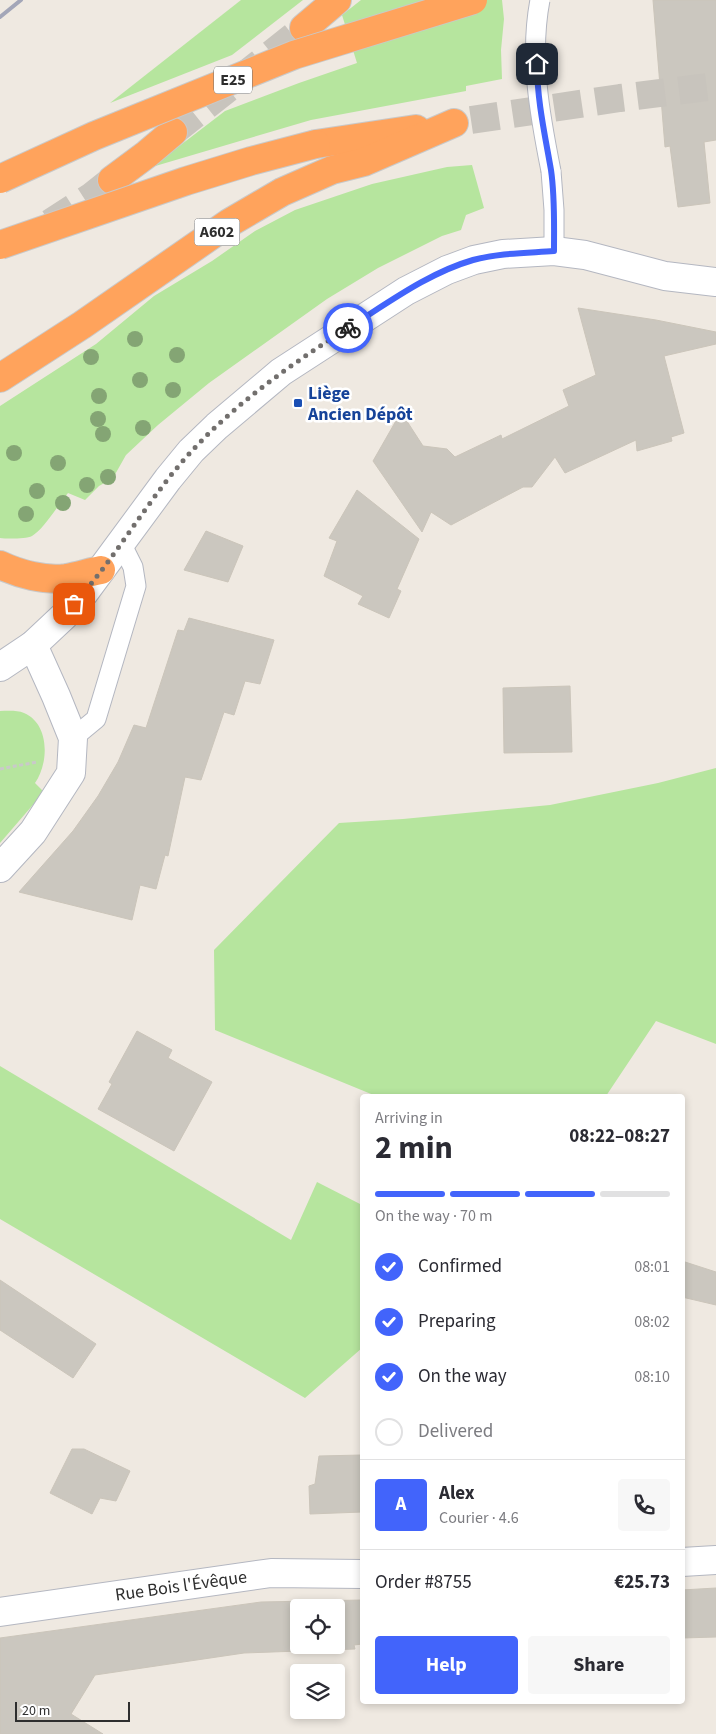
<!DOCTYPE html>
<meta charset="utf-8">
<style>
:root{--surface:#fff;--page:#f7f7f7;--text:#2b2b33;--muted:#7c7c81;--line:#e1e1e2;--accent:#4264fb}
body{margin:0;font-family:"Source Sans 3",sans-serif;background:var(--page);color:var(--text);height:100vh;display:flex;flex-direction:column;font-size:19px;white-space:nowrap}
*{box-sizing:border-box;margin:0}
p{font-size:16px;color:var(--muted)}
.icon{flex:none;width:28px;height:28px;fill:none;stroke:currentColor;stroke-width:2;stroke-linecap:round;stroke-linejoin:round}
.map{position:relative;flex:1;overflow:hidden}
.drawer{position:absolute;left:360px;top:1094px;width:325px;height:610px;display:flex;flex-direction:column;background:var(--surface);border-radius:5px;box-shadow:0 2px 8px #0003}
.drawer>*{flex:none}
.fabs{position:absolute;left:290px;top:1599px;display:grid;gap:10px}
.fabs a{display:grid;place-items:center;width:55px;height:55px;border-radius:5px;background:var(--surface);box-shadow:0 2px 8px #0003;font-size:25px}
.scale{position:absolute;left:15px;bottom:12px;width:115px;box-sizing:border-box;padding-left:5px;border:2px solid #2e2e2e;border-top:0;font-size:14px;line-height:18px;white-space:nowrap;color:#2e2e2e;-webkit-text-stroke:4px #fff;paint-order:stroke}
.pin{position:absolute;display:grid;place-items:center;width:42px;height:42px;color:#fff;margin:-21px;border-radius:10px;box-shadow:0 2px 8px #0006}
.courier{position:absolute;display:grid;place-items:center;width:50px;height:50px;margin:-25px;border:4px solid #4264fb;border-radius:50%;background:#fff;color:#222;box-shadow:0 1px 6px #0007}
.overview em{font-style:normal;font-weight:700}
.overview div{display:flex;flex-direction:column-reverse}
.overview{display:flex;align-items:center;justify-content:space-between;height:85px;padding:0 15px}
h1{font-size:32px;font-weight:700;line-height:38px}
.bar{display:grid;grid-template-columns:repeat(4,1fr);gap:8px 5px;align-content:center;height:60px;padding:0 15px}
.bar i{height:6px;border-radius:4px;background:var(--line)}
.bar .current{background:var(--accent)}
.bar p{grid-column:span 4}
.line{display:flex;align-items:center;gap:12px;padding:0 15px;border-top:1px solid var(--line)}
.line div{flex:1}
.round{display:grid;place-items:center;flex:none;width:52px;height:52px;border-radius:5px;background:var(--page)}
ol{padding:0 15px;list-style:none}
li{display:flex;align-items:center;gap:15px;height:55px}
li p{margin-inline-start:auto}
li .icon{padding:5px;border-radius:50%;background:var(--accent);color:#fff;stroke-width:4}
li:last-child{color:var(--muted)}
li i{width:28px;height:28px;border:2px solid var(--line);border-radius:50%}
.action{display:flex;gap:10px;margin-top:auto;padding:10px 15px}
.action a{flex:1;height:58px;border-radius:5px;background:var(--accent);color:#fff;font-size:20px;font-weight:700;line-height:58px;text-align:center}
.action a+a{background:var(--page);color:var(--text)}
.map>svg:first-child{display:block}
.green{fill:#b6e59e}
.building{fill:#cbc7bf;stroke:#cbc5ba;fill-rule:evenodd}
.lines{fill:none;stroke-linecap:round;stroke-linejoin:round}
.motorway-tunnel{stroke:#c8c4bd;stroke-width:28;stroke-dasharray:28 14;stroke-linecap:butt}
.service-casing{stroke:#b4b7c1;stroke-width:21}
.minor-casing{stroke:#b4b7c1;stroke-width:30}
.tertiary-casing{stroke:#b4b7c1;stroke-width:30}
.motorway-casing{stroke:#c9c9c9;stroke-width:30}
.path{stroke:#c9c9c9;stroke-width:3;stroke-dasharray:4 2.5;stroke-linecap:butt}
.service{stroke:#fff;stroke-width:19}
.minor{stroke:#fff;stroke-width:28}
.tertiary{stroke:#fff;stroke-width:28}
.motorway{stroke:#ffa35c;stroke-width:28}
.rail{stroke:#a3a6b8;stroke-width:4}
.service-bridge-casing{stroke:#b4b7c1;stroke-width:21;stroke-linecap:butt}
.motorway-bridge-casing{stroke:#c9c9c9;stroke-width:30;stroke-linecap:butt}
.service-bridge{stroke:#fff;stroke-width:19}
.motorway-bridge{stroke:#ffa35c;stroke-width:28}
.tree{fill:#84a574}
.done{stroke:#726f6d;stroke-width:5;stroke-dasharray:0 9}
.route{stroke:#4264fb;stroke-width:6}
.transit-dot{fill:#1a4fb4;stroke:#fff;stroke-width:2}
.labels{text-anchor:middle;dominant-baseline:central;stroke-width:5;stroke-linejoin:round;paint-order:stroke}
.shield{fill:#fff;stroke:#6d6d6d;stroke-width:1}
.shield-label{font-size:16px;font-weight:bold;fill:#2e2e2e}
.transit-label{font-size:18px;font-weight:bold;fill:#164399;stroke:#fff;text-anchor:start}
.street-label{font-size:18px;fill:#2e2e2e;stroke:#fff}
</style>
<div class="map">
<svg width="716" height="1734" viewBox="0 0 716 1734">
<rect width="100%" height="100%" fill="#efe9e1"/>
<g class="green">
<path d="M241 0H303L232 55 110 103Z"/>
<path d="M361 0H502L504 19 501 50 502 79 466 86V91L311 120 152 167 225 111 299 83 357 63 342 15Z"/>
<path d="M472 165 484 208 466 215 461 230 442 236 378 268 327 299 209 383 158 425 126 455 113 478 99 486 85 500 68 493C59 504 43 530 32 536 26 539 7 539 0 538V406L96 344 154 296 212 261 255 231 295 210 372 184 447 167Z"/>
<path d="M0 711C7 711 17 710 24 713 50 724 49 763 35 783L44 792 0 843Z"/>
<path d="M716 768V1044L656 1021 606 1096H376L215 1030 214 950 339 823 403 819 550 805 658 783Z"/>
<path d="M0 1066 291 1240 317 1182 362 1205V1348L305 1398 0 1219Z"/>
</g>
<g class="building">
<path d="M653 0H716V140L704 142 710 203 678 207 670 146 665 147Z"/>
<path d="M578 308 656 320 716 332V344L664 356 684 433 671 437 672 441 637 451 636 440 565 473 555 457 532 487H523L451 525 431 512 422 532 373 461 401 412 423 446 447 449 455 457 501 435 502 439 569 406 563 390 596 375Z"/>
<path d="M357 490 419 539 397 589 401 591 389 618 358 604 363 596 324 576 337 541 329 538Z"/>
<path d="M206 531 243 546 228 582 184 570Z"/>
<path d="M189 618 274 640 260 684 245 681 234 715 224 712 201 780 185 777 168 856 165 855 156 889 140 885 132 920 19 892 73 831 98 796 118 762 134 725 146 728 178 630 184 631Z"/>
<path d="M570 686 572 752 504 753 503 688Z"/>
<path d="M137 1031 172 1050 168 1058 212 1082 174 1151 98 1109 112 1084 109 1082Z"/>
<path d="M682 1261 716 1272V1305L682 1297Z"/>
<path d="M0 1280 96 1344 73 1378 0 1330Z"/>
<path d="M72 1449H84L130 1471 116 1501 100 1498 92 1514 50 1493Z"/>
<path d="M362 1455V1512L310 1514 309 1486 315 1484 319 1456Z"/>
<path d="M716 1588V1637L682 1638V1590Z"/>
<path d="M362 1600V1644L354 1645 355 1649 244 1653 95 1675 71 1714 103 1734H0V1638L261 1602ZM299 1608H336V1645H299Z"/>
</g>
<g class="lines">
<g class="motorway-tunnel">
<path d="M471 120 620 98 716 86"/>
<path d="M173 132 304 28"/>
<path d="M50 223 92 196 112 180"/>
</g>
<g class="service-casing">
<g id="service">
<path d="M551 171 554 210V251"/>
<path d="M73 738 96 719 136 586 133 567 121 543"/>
</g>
</g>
<g class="minor-casing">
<g id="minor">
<path d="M0 868 33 832 71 773 73 738 56 696 33 645"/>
<path d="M682 1562 716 1560"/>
<path d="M0 1612 271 1573 362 1574"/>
</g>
</g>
<g class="tertiary-casing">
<path id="tertiary" d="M0 667 33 645 65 615 84 593 168 479 191 451 217 426 281 372 406 291 447 270 474 260 503 254 554 251 585 255 665 276 716 282"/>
</g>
<g class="motorway-casing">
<g id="motorway">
<path d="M304 28 337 0"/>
<path d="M316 144 416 129"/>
<path d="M112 180 147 154 173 132"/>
<path d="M0 378 82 325 229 223 282 192 332 170 364 162 454 123"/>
<path d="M0 565C19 574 45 581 66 578 78 576 90 572 101 570"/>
</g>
</g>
<path class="path" d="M0 769 37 762"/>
<use href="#service" class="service"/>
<use href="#minor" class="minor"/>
<use href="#tertiary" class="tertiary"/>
<use href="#motorway" class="motorway"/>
<path class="rail" d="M0 17 21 0"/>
<g class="service-bridge-casing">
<path id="service-bridge" d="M540 0C529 57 540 116 551 171"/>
</g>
<g class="motorway-bridge-casing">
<g id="motorway-bridge">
<path d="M0 179 94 136 294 55 473 0"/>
<path d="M0 245 186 181 251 161 316 144"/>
</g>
</g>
<use href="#service-bridge" class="service-bridge"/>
<use href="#motorway-bridge" class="motorway-bridge"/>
</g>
<g class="tree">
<circle cx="135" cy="339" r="8"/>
<circle cx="177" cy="355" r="8"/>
<circle cx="91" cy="357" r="8"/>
<circle cx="140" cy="380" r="8"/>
<circle cx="173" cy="390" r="8"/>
<circle cx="99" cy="396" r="8"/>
<circle cx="98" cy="419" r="8"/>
<circle cx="143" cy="428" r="8"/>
<circle cx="103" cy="434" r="8"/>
<circle cx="14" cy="453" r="8"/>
<circle cx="58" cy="463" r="8"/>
<circle cx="108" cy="477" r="8"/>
<circle cx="87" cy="485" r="8"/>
<circle cx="37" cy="491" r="8"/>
<circle cx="63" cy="503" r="8"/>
<circle cx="26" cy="514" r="8"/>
</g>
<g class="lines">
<path class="done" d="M74 604C109 565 136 520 168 479 218 415 281 371 348 328"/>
<path class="route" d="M348 328C388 303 428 273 473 260 499 253 527 253 554 251 554 224 555 197 551 170 545 135 537 100 537 64"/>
</g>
<rect class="transit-dot" x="293" y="398" width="10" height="10" rx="2.5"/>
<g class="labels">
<g class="shield">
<rect x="214" y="66.5" width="38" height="27" rx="4"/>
<rect x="194.5" y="218.5" width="45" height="27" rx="4"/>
</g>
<g class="shield-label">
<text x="233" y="80">E25</text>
<text x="217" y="232">A602</text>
</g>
<g class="transit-label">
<text x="308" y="393">Liège<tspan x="308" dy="21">Ancien Dépôt</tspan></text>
</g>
<g class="street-label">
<text transform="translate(181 1586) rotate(-8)">Rue Bois l'Évêque</text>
</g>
</g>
</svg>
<div class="fabs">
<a><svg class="icon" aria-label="locate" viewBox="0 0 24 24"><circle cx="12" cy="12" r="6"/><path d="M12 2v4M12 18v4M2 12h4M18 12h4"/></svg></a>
<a><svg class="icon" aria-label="layers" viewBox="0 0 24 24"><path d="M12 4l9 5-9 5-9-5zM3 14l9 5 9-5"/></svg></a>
</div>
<div class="scale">20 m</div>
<div class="pin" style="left:74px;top:604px;background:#ea580c"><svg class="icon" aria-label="bag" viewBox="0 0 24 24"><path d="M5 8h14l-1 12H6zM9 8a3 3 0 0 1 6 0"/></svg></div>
<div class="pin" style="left:537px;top:64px;background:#1f2937"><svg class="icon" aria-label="home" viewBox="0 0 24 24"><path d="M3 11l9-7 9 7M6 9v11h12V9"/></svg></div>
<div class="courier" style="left:348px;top:328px"><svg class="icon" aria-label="bike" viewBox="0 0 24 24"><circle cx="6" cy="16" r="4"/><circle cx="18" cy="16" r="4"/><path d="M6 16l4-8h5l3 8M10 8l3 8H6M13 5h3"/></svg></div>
<section class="drawer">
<div class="overview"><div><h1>2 min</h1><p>Arriving in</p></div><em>08:22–08:27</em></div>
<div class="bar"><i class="current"></i><i class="current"></i><i class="current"></i><i></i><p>On the way · 70 m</p></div>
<ol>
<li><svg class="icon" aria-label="check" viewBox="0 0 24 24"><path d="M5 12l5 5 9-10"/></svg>Confirmed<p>08:01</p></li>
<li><svg class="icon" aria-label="check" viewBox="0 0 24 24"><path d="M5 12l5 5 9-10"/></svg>Preparing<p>08:02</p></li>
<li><svg class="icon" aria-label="check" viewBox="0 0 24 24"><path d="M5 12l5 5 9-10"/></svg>On the way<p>08:10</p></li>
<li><i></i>Delivered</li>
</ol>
<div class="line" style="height:90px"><b class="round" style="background:var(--accent);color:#fff">A</b><div><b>Alex</b><p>Courier · 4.6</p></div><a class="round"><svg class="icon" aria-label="phone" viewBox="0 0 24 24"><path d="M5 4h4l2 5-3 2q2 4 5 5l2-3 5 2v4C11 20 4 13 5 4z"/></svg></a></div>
<div class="line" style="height:65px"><div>Order #8755</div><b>€25.73</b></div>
<div class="action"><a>Help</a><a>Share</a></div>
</section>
</div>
